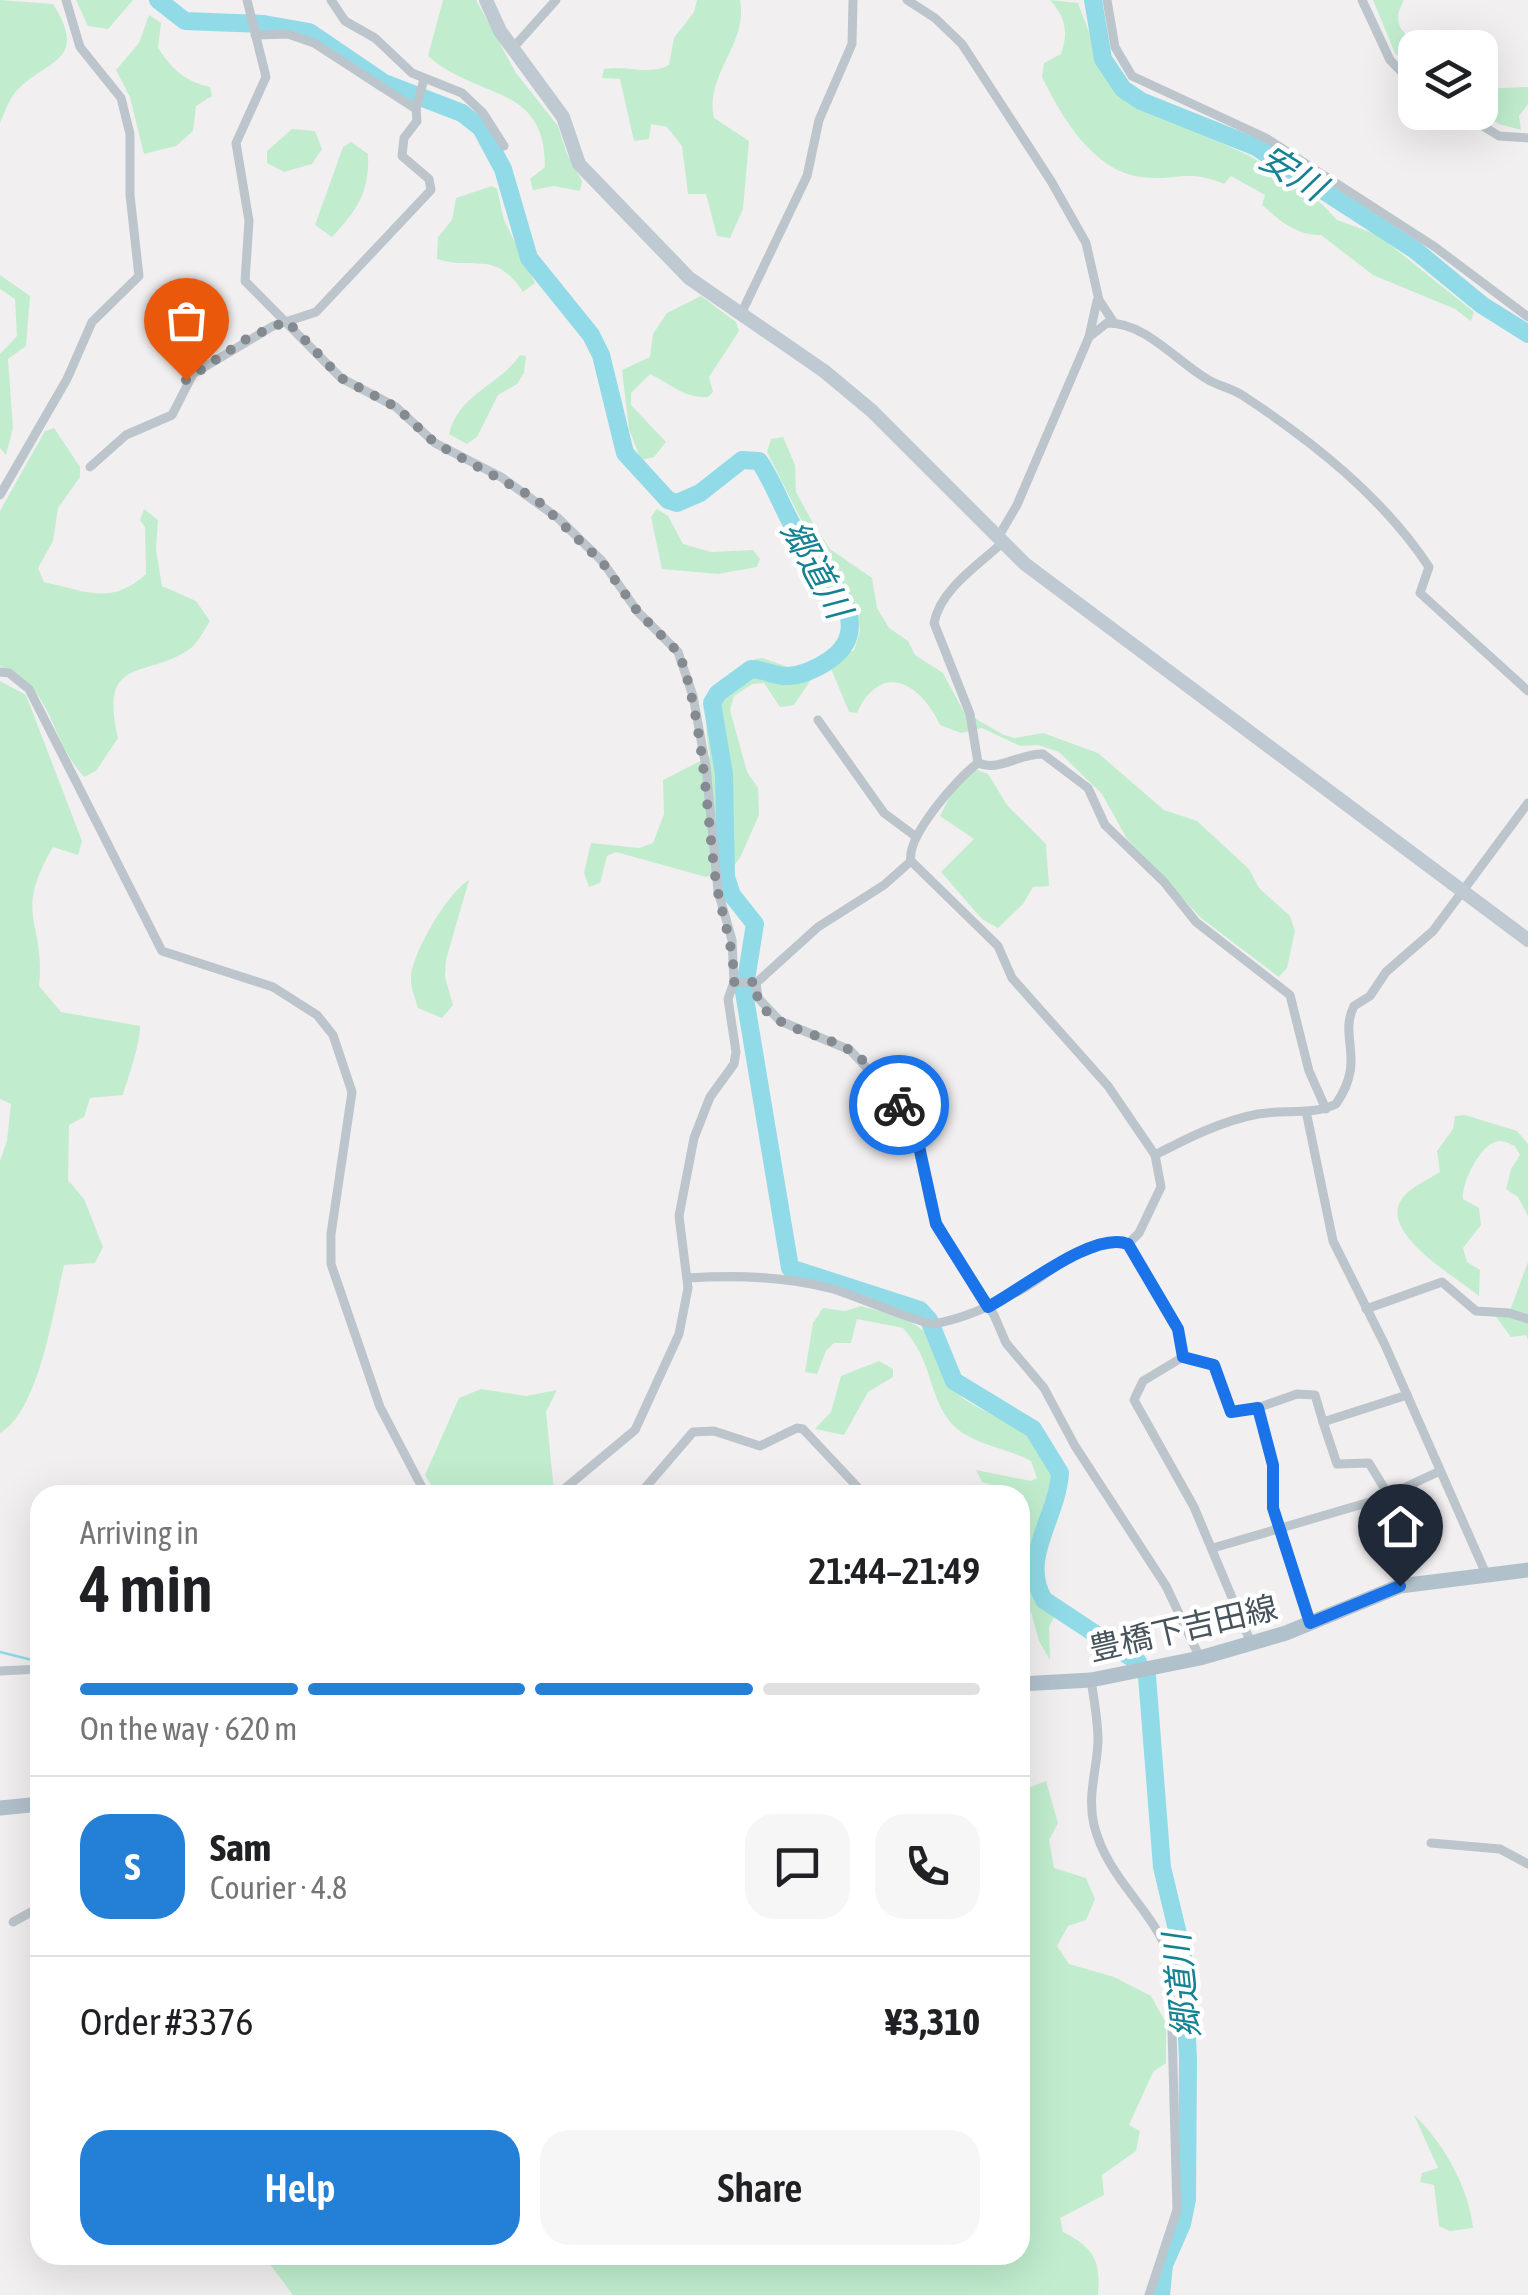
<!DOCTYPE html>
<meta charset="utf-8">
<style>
:root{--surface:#fff;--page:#f6f6f6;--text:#202124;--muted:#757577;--line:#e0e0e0;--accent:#247fd7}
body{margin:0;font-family:"Asap Condensed","Noto Sans JP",sans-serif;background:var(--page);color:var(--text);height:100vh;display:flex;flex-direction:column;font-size:38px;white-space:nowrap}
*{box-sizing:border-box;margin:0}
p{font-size:32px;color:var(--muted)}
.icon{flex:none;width:55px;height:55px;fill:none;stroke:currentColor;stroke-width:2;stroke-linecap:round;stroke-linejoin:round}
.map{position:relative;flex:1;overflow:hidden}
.panel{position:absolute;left:30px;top:1485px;width:1000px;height:780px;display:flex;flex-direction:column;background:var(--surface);border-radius:30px;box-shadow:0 10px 40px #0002}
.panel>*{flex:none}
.fabs{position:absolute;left:1398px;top:30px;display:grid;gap:20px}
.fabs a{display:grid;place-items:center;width:100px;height:100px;border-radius:20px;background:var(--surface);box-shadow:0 10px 40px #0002;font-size:50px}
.pin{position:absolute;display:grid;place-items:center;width:85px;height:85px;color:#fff;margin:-102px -42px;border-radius:50% 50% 50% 0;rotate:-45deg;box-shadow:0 0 10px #0007}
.pin .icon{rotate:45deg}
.courier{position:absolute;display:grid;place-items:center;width:100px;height:100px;margin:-50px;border:8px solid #1a73e8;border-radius:50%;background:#fff;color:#222;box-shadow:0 2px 12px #0007}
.overview em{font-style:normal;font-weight:600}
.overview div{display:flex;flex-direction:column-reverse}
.overview{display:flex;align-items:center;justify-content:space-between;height:170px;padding:0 50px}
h1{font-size:65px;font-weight:600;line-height:75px}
.bar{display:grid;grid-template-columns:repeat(4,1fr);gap:15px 10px;align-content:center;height:120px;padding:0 50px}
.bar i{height:12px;border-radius:8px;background:var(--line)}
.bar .current{background:var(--accent)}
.bar p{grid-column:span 4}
.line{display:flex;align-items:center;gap:25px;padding:0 50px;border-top:2px solid var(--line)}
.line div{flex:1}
.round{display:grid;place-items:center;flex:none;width:105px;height:105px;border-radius:30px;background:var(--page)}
.cta{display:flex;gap:20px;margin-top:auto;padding:20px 50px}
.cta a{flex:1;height:115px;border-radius:30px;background:var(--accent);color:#fff;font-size:40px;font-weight:600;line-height:115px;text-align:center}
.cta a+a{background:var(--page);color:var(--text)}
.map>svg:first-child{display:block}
.green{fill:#c1edce}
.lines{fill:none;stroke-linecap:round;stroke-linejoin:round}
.stream{stroke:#90dbe7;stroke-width:2.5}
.river{stroke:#90dbe7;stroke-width:18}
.street{stroke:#bcc5cb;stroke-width:9}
.secondary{stroke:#bec9d2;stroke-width:14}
.primary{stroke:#b1c1cc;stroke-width:15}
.done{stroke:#848a90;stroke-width:10;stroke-dasharray:0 18}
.route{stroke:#1a73e8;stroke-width:12}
.labels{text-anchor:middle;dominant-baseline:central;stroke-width:9;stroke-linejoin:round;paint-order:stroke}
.street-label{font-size:32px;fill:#48545c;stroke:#fff}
.water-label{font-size:35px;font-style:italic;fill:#158294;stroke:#fff}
</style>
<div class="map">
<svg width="1528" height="2295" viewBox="0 0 1528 2295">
<rect width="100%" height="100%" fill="#f2eff0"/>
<g class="green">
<path d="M0 0 53 4C91 64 43 59 14 94 8 102 4 114 0 123Z"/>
<path d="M76 0H133L108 29 88 26Z"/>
<path d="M443 0H476L516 73 558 126 567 154 582 181 580 191 554 186 533 190 530 179 545 167C545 83 479 101 428 56Z"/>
<path d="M697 0H740C749 43 704 75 714 118L749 141 743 209 730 238 717 236 706 194H688L682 146 667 127 651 124 649 139 634 141 620 79 602 78 604 69C627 65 649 76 669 65L674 38 694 12Z"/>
<path d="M1050 0 1078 3 1104 73 1113 87 1131 101 1250 156 1322 204 1337 220 1378 235 1474 312 1471 321 1455 309 1373 275 1321 235C1297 236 1279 220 1262 205L1265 195 1231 176 1224 184C1186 168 1176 182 1141 177 1093 171 1061 116 1042 77L1044 63 1061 54C1069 31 1065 17 1050 0Z"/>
<path d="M1373 0H1404C1391 23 1401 31 1419 47L1415 48V72L1395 53Z"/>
<path d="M149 15 161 23 158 48C173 70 184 81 210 87L212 96 196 106 193 131 176 146 144 154 130 97 116 70 139 43Z"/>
<path d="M1528 87V104L1519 116 1521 130 1499 124 1479 113 1480 89Z"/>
<path d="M292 129 315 131 322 149 312 164 284 172 267 163V151Z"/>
<path d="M351 142 368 154C370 193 356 211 332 237L315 225 343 147Z"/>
<path d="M492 186 497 189 504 220 535 283 523 292C495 249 475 271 437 259L438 237 452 220 456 198Z"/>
<path d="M0 275 30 296 26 346 8 359 13 428 6 455 0 448V354L17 336 15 299 0 289Z"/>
<path d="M701 296 736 322 739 331 709 377 713 392 708 397C682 398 670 383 650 374L631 393V405L666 442 654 457 641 460 629 429 622 370 650 357 653 334 667 313Z"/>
<path d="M520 355 526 356 524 373 517 384 498 395 477 437 467 444 449 434C459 393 499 386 520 355Z"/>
<path d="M54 428 80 467V477L58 508 53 541 38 568 44 582C86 591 111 606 146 574L145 527 140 520 144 509 158 520 156 550 162 586 196 601 210 621C204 630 199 641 191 648 148 680 98 653 118 738L96 771 84 777C48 737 54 686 0 666V511L45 431Z"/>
<path d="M783 437 795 465 796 492 814 525 830 549 872 578 877 608 889 628 908 641 915 655 943 673 964 712 1004 735 1015 738 1043 733 1098 753 1164 810 1197 821 1249 869 1259 888 1290 916 1295 931 1287 968 1279 977 1201 918 1127 839 1102 794 1059 752 1038 745 1020 746 982 728 961 733 940 725C921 683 881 660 857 713L849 712 830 666 854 650 860 631 857 611 820 557 767 452 771 439Z"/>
<path d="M657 509 668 516 683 544 711 552 753 550 760 559 757 567 718 574 662 569 651 517Z"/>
<path d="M762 658 794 669 803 666 814 675 794 705 780 707 764 683 752 684 734 696 730 710 747 772 758 788 759 815 740 858 732 868 706 877 616 852 607 856 600 883 589 887 584 873 591 843 639 848 653 843 664 814 663 780 710 756C703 719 704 697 735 672 744 665 750 659 762 658Z"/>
<path d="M0 681 26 695 82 841 78 855 53 847C12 917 46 920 39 986L61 1012 140 1026C141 1041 128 1078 123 1095L90 1098 84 1117 69 1125 68 1180 84 1199 103 1247 95 1263 64 1265C54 1308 39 1412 0 1433V1161L7 1141 11 1104 0 1099Z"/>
<path d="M974 769 988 774 1007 805 1046 844 1049 886 1033 887 1023 904 998 928 982 919 941 872 974 839 940 816 955 786Z"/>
<path d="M469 880 446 960 445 977 453 1005 442 1018 418 1008C415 998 410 986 411 976 413 952 448 892 469 880Z"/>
<path d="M1465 1115 1517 1131 1528 1144V1216L1518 1197 1506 1189 1511 1169 1520 1155 1515 1146C1510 1144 1505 1141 1500 1141 1481 1141 1461 1184 1463 1199L1479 1208 1481 1225 1463 1248 1467 1262 1480 1270 1479 1296C1458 1278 1370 1229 1406 1194 1415 1185 1429 1179 1440 1172L1437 1151 1453 1129 1455 1116Z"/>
<path d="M1528 1262V1340L1526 1335 1511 1337 1496 1317 1508 1316Z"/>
<path d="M861 1306C882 1312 908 1317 925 1332 944 1349 942 1383 964 1399 991 1418 1037 1428 1050 1463 1063 1501 1034 1539 1027 1575L1034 1595 1055 1615 1049 1627 1050 1660 1039 1641 1031 1612 1020 1608 1024 1495 982 1482 976 1470 1031 1481 1037 1478 1031 1461C1006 1447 965 1444 948 1419 928 1392 933 1362 903 1328L857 1319 851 1343H834L826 1351 817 1374 805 1372 813 1323 823 1308 845 1311Z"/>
<path d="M879 1361 893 1369V1377L868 1392 844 1435 815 1429 831 1412 841 1376Z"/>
<path d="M481 1389 526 1396 557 1390 546 1412 554 1491 437 1495 425 1475 459 1398Z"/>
<path d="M1046 1781 1058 1823 1049 1840 1054 1868 1086 1878 1095 1899 1086 1920 1068 1926 1057 1946 1069 1964 1114 1977 1151 1996 1166 2023V2063L1153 2072 1129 2125 1140 2131 1136 2151 1102 2175 1104 2195 1060 2218 1063 2232C1094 2248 1101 2260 1098 2295H293L263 2255H1020V1791Z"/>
<path d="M1414 2115C1443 2142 1469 2188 1473 2228L1450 2231 1439 2226 1434 2185 1420 2182 1422 2173 1438 2168Z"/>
</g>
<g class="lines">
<path class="stream" d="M0 1652 40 1662"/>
<g class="river">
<path d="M158 0 185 21 264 24 309 32 384 83 462 113 481 128 503 169 529 258 591 335 601 355 625 453 668 500 677 503 700 493 742 460 759 461C775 484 783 512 799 536 823 572 879 623 831 659 818 668 804 675 788 676 775 677 764 669 751 669L718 693 712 703 724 774 726 877 732 895 755 924 744 992 790 1268 920 1310 929 1320 954 1381 1033 1429 1060 1473C1057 1519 1019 1558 1044 1600L1138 1662"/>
<path d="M1093 0 1103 59 1123 89 1141 101 1256 147 1415 250 1482 305 1528 334"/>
<path d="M1147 1676 1162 1867 1183 1955 1188 2059 1187 2199 1182 2224 1164 2265 1161 2295"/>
</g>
<g class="street">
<path d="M247 0 266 77 236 143 249 221 245 281 341 378 396 407 435 443 501 477 558 518 602 561 638 612 678 652 693 696 706 767 718 891 732 940 734 982 728 999 736 1052 734 1064 710 1097 694 1138 679 1216 688 1288 679 1334 635 1430 557 1495"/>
<path d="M331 0 345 21 375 38 412 73 462 93 483 113 504 146"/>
<path d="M907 0 935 18 962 44 1051 181 1086 243 1099 300 1114 323"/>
<path d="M1107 0 1115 47 1132 76 1266 138 1435 247 1528 317"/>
<path d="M1362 0 1390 60 1415 86"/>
<path d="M512 49 556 0"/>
<path d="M416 109 424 79"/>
<path d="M1460 112 1499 136 1528 138"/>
<path d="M740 316 807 176 819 120 852 44 853 0"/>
<path d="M1089 337 1107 323C1145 322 1176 361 1207 379 1218 386 1231 388 1242 395 1312 441 1383 497 1429 567L1420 593 1528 691"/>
<path d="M90 467 126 435 172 415 193 374 273 326 316 312 431 190 429 179 402 156 404 138 417 121 416 109 314 43 288 34 255 35"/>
<path d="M0 495 67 379 92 322 139 276 130 195V134L121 98 80 47 66 0"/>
<path d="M997 539 1017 505 1089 337 1097 301"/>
<path d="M1001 544C978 565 940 590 934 623L970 714 978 763C999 772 1020 753 1043 754L1088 788 1105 825 1164 882 1196 922 1290 995 1309 1071 1326 1109"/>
<path d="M0 672 9 673 29 689 162 951 273 987 317 1015 333 1035 352 1092 331 1234V1264L380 1407 426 1495"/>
<path d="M818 720 884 813 915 836"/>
<path d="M734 982 756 983 818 927 884 885 911 861"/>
<path d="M756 983 758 998 780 1021 850 1050 893 1096 918 1142 930 1206 950 1249 994 1315 1006 1343 1044 1388 1075 1446 1166 1586 1200 1658"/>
<path d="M1306 1111 1333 1241 1385 1345 1486 1574"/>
<path d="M1155 1155C1188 1138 1221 1121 1258 1114 1284 1109 1311 1116 1336 1104 1367 1059 1338 1038 1354 1006L1370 996 1386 972 1433 931 1528 803"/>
<path d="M1128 1244 1178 1329 1183 1357 1214 1365 1231 1412 1257 1408 1273 1465V1508L1311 1623"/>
<path d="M688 1278C737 1275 785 1276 833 1289 850 1294 925 1325 933 1324 966 1319 998 1303 1026 1287 1054 1271 1092 1230 1128 1244L1139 1233 1161 1187 1155 1155 1108 1086 1012 978 998 946 911 861C906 837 957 778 978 763"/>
<path d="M1366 1309 1442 1282 1476 1311 1509 1313 1528 1319"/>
<path d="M1183 1357 1143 1381 1134 1400 1194 1507 1251 1643"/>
<path d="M1257 1408 1297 1394 1315 1395 1323 1422 1407 1395"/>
<path d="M1323 1422 1337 1464 1369 1463 1389 1496"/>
<path d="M639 1495 693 1432 714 1431 760 1446 797 1428 803 1429 865 1495"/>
<path d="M1213 1548 1380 1499 1440 1471"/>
<path d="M0 1671 40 1669"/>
<path d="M1091 1680C1094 1700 1098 1720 1098 1741 1097 1770 1087 1796 1094 1825 1107 1878 1151 1907 1170 1957L1177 2210 1149 2295"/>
<path d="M1431 1843 1500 1849 1528 1864"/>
<path d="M13 1922 40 1907"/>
</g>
<path class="secondary" d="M486 0 500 31 563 117 579 164 689 278 824 371 872 411 1025 564 1528 940"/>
<g class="primary">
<path d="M1020 1684 1091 1680 1200 1658 1286 1633 1400 1586 1528 1570"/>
<path d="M0 1808 40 1804"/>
</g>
</g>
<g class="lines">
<path class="done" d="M186 380 248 338 287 321 341 378 396 407 435 443 536 499 602 562 638 612 678 652 684 667C704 736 706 805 715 875 720 912 734 943 734 982H756C752 1030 825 1031 852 1052 871 1065 887 1086 899 1105"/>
<path class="route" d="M899 1105 918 1142 936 1224 988 1307C1021 1290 1094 1230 1128 1244L1178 1329 1183 1357 1214 1365 1231 1412 1258 1408 1273 1465V1508L1310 1623 1400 1586"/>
</g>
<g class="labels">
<g class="street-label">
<text transform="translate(1183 1628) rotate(-13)">豊橋下吉田線</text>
</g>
<g class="water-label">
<text transform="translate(1293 172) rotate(32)">安川</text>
<text transform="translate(817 569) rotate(61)">郷道川</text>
<text transform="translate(1181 1986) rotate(-96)">郷道川</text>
</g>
</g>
</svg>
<div class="fabs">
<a><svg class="icon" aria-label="layers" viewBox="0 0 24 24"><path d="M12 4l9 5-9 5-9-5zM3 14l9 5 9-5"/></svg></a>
</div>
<div class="pin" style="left:186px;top:380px;background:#ea580c"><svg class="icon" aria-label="bag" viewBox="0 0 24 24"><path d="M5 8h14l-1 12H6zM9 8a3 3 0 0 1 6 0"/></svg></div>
<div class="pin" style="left:1400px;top:1586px;background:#1f2937"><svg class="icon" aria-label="home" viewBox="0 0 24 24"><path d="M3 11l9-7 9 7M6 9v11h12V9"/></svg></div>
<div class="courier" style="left:899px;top:1105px"><svg class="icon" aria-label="bike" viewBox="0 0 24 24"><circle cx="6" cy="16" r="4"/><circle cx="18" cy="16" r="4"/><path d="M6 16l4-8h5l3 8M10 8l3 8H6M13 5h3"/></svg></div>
<section class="panel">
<div class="overview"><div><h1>4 min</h1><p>Arriving in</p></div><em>21:44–21:49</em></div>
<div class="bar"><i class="current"></i><i class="current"></i><i class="current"></i><i></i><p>On the way · 620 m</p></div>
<div class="line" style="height:180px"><b class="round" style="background:var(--accent);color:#fff">S</b><div><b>Sam</b><p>Courier · 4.8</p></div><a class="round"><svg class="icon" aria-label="chat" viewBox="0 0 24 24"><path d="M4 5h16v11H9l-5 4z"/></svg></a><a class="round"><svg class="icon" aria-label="phone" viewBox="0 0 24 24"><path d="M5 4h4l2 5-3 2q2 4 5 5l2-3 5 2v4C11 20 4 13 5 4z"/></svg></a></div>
<div class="line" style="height:130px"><div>Order #3376</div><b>¥3,310</b></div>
<div class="cta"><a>Help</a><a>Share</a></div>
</section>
</div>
